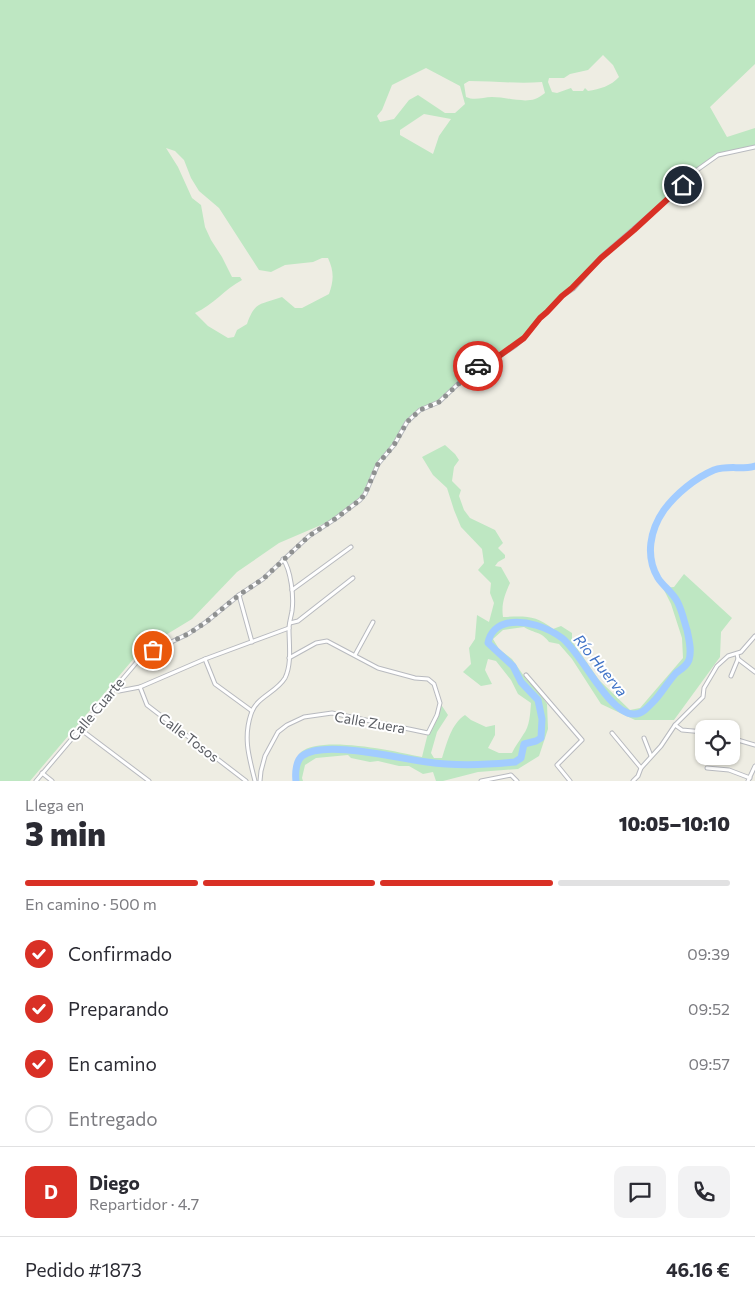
<!DOCTYPE html>
<html lang="es">
<meta charset="utf-8">
<style>
:root{--surface:#fff;--page:#f2f2f3;--text:#2b2b33;--muted:#7c7c81;--line:#e1e1e2;--accent:#d93025}
body{margin:0;font-family:Commissioner,sans-serif;background:var(--page);color:var(--text);height:100vh;display:flex;flex-direction:column;font-size:19px;white-space:nowrap}
*{box-sizing:border-box;margin:0}
p{font-size:16px;color:var(--muted)}
.icon{flex:none;width:28px;height:28px;fill:none;stroke:currentColor;stroke-width:2;stroke-linecap:round;stroke-linejoin:round}
.map{position:relative;height:781px;overflow:hidden}
.details{display:flex;flex-direction:column;background:var(--surface);flex:1}
.details>*{flex:none}
.fabs{position:absolute;left:695px;top:720px;display:grid;gap:10px}
.fabs a{display:grid;place-items:center;width:45px;height:45px;border-radius:10px;background:var(--surface);box-shadow:0 1px 4px #0004;font-size:25px}
.pin{position:absolute;display:grid;place-items:center;width:42px;height:42px;color:#fff;margin:-21px;border:2px solid #fff;border-radius:50%;box-shadow:0 1px 5px #0007}
.courier{position:absolute;display:grid;place-items:center;width:50px;height:50px;margin:-25px;border:4px solid #d93025;border-radius:50%;background:#fff;color:#222;box-shadow:0 1px 6px #0007}
.head em{font-style:normal;font-weight:800}
.head div{display:flex;flex-direction:column-reverse}
.head{display:flex;align-items:center;justify-content:space-between;height:85px;padding:0 25px}
h1{font-size:32px;font-weight:800;line-height:38px}
.bar{display:grid;grid-template-columns:repeat(4,1fr);gap:8px 5px;align-content:center;height:60px;padding:0 25px}
.bar i{height:6px;border-radius:4px;background:var(--line)}
.bar .selected{background:var(--accent)}
.bar p{grid-column:span 4}
.line{display:flex;align-items:center;gap:12px;padding:0 25px;border-top:1px solid var(--line)}
.line div{flex:1}
.round{display:grid;place-items:center;flex:none;width:52px;height:52px;border-radius:10px;background:var(--page)}
ol{padding:0 25px;list-style:none}
li{display:flex;align-items:center;gap:15px;height:55px}
li p{margin-inline-start:auto}
li .icon{padding:5px;border-radius:50%;background:var(--accent);color:#fff;stroke-width:4}
li:last-child{color:var(--muted)}
li i{width:28px;height:28px;border:2px solid var(--line);border-radius:50%}
.map>svg:first-child{display:block}
.green{fill:#bee7c2;fill-rule:evenodd}
.lines{fill:none;stroke-linecap:round;stroke-linejoin:round}
.river{stroke:#a2ccff;stroke-width:7}
.minor-casing{stroke:#b8babf;stroke-width:5}
.minor{stroke:#fff;stroke-width:3}
.done{stroke:#8e9090;stroke-width:5;stroke-dasharray:0 9}
.route{stroke:#d93025;stroke-width:6}
.labels{text-anchor:middle;dominant-baseline:central;stroke-width:4;stroke-linejoin:round;paint-order:stroke}
.street-label{font-size:14px;fill:#5b5e64;stroke:#fff}
.water-label{font-size:15px;font-style:italic;fill:#4073c7;stroke:#fff}
</style>
<div class="map">
<svg width="755" height="781" viewBox="0 0 755 781">
<rect width="100%" height="100%" fill="#eeede3"/>
<g class="green">
<path d="M0 0H755V64L710 107 727 137 755 128V147L718 155 690 175 683 185 601 257 573 289 562 296 524 338 492 361 476 367 439 402 420 410 407 422 394 445 378 464 365 494 335 519 279 543 237 572 192 619 141 650 30 781H0ZM603 55 613 65 619 77C611 86 600 89 588 91L585 88 583 91H573L571 88 557 93 552 92 548 82 549 78H564L570 74 588 70ZM426 68 460 86 465 104 455 113H445L418 95 409 100 394 119 380 122 377 116 382 110 392 85ZM469 81C494 81 517 84 542 82L545 93C542 95 538 98 535 99 523 103 506 97 492 97 483 97 475 101 466 97L464 84ZM424 114 451 119 439 136 433 154 400 135V130ZM166 148 175 151 184 160 191 178 199 191 219 208 259 270 271 272 285 265 313 262 322 258H328C334 271 334 280 329 294L302 308H295L282 297C260 305 255 301 247 324L237 330 234 337 228 338 208 326 195 313C213 305 225 289 242 280L240 277H232L222 257 211 240 205 227 201 205 192 198 178 167Z"/>
<path d="M445 445 455 454 459 460 454 467 452 481 461 490 459 496 464 510 470 518 495 530 503 543 498 548 505 555V558L498 562 495 566 501 567 510 583C505 594 501 604 503 617 525 616 536 615 553 629L561 626 572 633V641L599 680 630 710 640 708 683 658 682 638 671 604 663 588 674 587 684 574 732 618 721 632 720 657 674 720H635L601 704 572 659 559 644 549 642C541 631 535 634 524 627L503 630 493 639 499 649 512 659 526 679 535 687 547 704 548 729 539 756 518 769 478 772 443 781H436L433 772 423 774 409 766H399L378 761 370 762 351 758 348 755 316 758 305 765 302 778 303 781H293C294 771 293 760 301 752 321 735 395 751 422 757L428 733 437 715 440 703 448 715 437 732 431 753 434 758H442C447 743 451 724 465 715L471 720 486 727 495 725V735L488 748 499 753H512C515 746 519 742 523 735 530 726 530 714 531 703L518 694 511 680 496 661 488 659 485 670 492 684 481 686 463 672 471 664 469 648 475 639 477 615 489 622 494 603 490 593 491 583 478 570 484 563 482 549 461 527 454 510 447 488 433 475 422 457Z"/>
</g>
<g class="lines">
<path class="river" d="M296 781C295 773 296 761 302 756 324 739 400 759 427 762 455 766 486 765 515 762L521 758 524 744 536 741 541 738 542 719 538 700 521 682 513 666 488 643C490 632 498 625 508 623 526 620 547 627 562 638 581 652 608 713 633 714 642 715 649 706 655 700 662 692 668 682 676 673 681 669 686 667 689 660 692 650 689 640 687 630 684 621 682 610 677 601 672 592 663 586 658 578 645 556 650 530 664 510 676 494 695 478 714 470 728 465 742 470 755 466"/>
<g class="minor-casing">
<g id="minor">
<path d="M292 590 351 547"/>
<path d="M239 595 252 642"/>
<path d="M290 623 298 621 353 578"/>
<path d="M737 654 738 659 755 672"/>
<path d="M355 655 373 622"/>
<path d="M205 659 215 684 252 711"/>
<path d="M526 675 582 740 557 765 570 781"/>
<path d="M731 676 738 659"/>
<path d="M140 687 147 705 246 781"/>
<path d="M114 688 119 691 140 687 205 659 289 628"/>
<path d="M675 725 682 730 704 732"/>
<path d="M80 729 149 781"/>
<path d="M612 733 641 768"/>
<path d="M644 738 651 756"/>
<path d="M731 738 755 745"/>
<path d="M707 768 729 770 750 778"/>
<path d="M42 773 52 781"/>
<path d="M36 781 142 656 188 634 206 622 239 595 263 579 309 536 335 519 360 500 365 494 378 464 394 445 407 422 420 410 439 402 476 367 492 361 515 346 524 338 540 318 547 312 562 296 573 289 601 257 674 194 690 175 718 155 755 147"/>
<path d="M255 781C249 757 243 738 251 714 256 697 276 693 285 678 292 664 289 644 289 629 289 623 291 617 292 611 294 597 291 570 283 559"/>
<path d="M260 781 261 771 265 756 278 732 287 725 304 717 332 713 428 733 437 715 440 703 434 684 428 679 415 678 378 668 327 641 316 643 289 658"/>
<path d="M481 781 511 775 517 781"/>
<path d="M633 781 638 776 641 768 661 746 675 725 703 697 704 688 717 666 728 656 741 652 755 636"/>
<path d="M748 781 755 766"/>
</g>
</g>
<use href="#minor" class="minor"/>
</g>
<g class="lines">
<path class="done" d="M153 650 188 634 206 622 239 595 263 579 309 536 335 519 360 500 365 494 378 464 394 445 407 422 420 410 439 402 478 366"/>
<path class="route" d="M478 366 492 361 524 338 540 318 547 312 562 296 572 288 601 258 634 230 683 185"/>
</g>
<g class="labels">
<g class="street-label">
<text transform="translate(96 709) rotate(-50)">Calle Cuarte</text>
<text transform="translate(370 722) rotate(10)">Calle Zuera</text>
<text transform="translate(189 737) rotate(37)">Calle Tosos</text>
</g>
<g class="water-label">
<text transform="translate(601 665) rotate(51)">Río Huerva</text>
</g>
</g>
</svg>
<div class="fabs">
<a><svg class="icon" aria-label="locate" viewBox="0 0 24 24"><circle cx="12" cy="12" r="6"/><path d="M12 2v4M12 18v4M2 12h4M18 12h4"/></svg></a>
</div>
<div class="pin" style="left:153px;top:650px;background:#ea580c"><svg class="icon" aria-label="bag" viewBox="0 0 24 24"><path d="M5 8h14l-1 12H6zM9 8a3 3 0 0 1 6 0"/></svg></div>
<div class="pin" style="left:683px;top:185px;background:#1f2937"><svg class="icon" aria-label="home" viewBox="0 0 24 24"><path d="M3 11l9-7 9 7M6 9v11h12V9"/></svg></div>
<div class="courier" style="left:478px;top:366px"><svg class="icon" aria-label="car" viewBox="0 0 24 24"><path d="M5 17H2v-5l4-1 3-4h7l3 4 3 1v5h-3M9 17h6M6 11h13"/><circle cx="7" cy="17" r="2"/><circle cx="17" cy="17" r="2"/></svg></div>
</div>
<section class="details">
<div class="head"><div><h1>3 min</h1><p>Llega en</p></div><em>10:05–10:10</em></div>
<div class="bar"><i class="selected"></i><i class="selected"></i><i class="selected"></i><i></i><p>En camino · 500 m</p></div>
<ol>
<li><svg class="icon" aria-label="check" viewBox="0 0 24 24"><path d="M5 12l5 5 9-10"/></svg>Confirmado<p>09:39</p></li>
<li><svg class="icon" aria-label="check" viewBox="0 0 24 24"><path d="M5 12l5 5 9-10"/></svg>Preparando<p>09:52</p></li>
<li><svg class="icon" aria-label="check" viewBox="0 0 24 24"><path d="M5 12l5 5 9-10"/></svg>En camino<p>09:57</p></li>
<li><i></i>Entregado</li>
</ol>
<div class="line" style="height:90px"><b class="round" style="background:var(--accent);color:#fff">D</b><div><b>Diego</b><p>Repartidor · 4.7</p></div><a class="round"><svg class="icon" aria-label="chat" viewBox="0 0 24 24"><path d="M4 5h16v11H9l-5 4z"/></svg></a><a class="round"><svg class="icon" aria-label="phone" viewBox="0 0 24 24"><path d="M5 4h4l2 5-3 2q2 4 5 5l2-3 5 2v4C11 20 4 13 5 4z"/></svg></a></div>
<div class="line" style="height:65px"><div>Pedido #1873</div><b>46.16 €</b></div>
</section>
